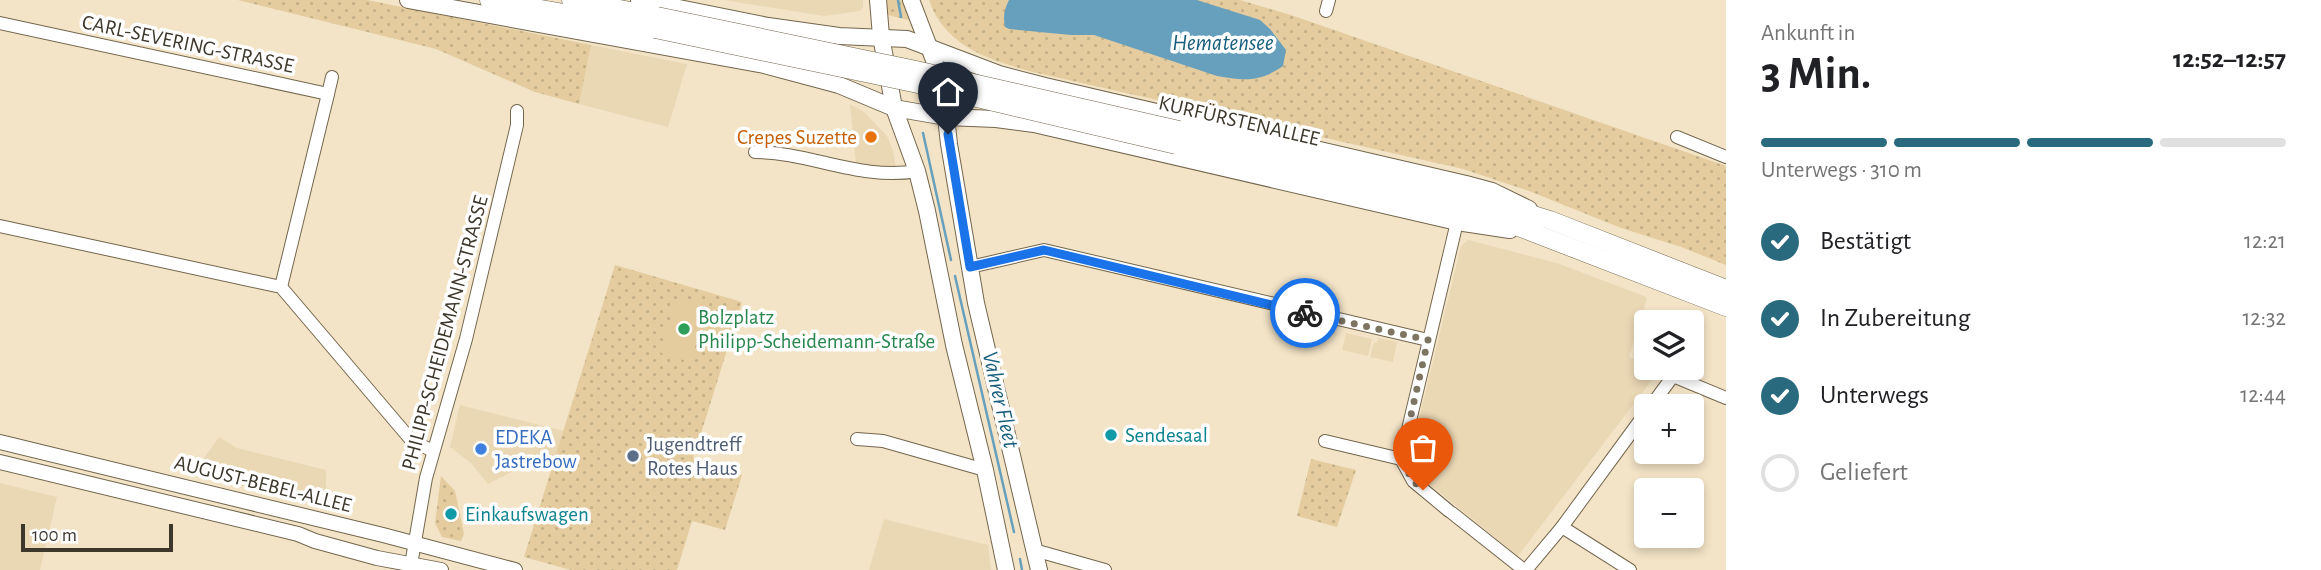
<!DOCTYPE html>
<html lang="de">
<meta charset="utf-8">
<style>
:root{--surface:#fff;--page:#f2f2f2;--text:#202124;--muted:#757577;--line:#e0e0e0;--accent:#2a6a7f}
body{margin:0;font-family:"Alegreya Sans",sans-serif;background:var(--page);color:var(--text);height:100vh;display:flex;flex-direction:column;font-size:26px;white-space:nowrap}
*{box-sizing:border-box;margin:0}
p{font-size:23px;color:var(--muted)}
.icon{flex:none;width:38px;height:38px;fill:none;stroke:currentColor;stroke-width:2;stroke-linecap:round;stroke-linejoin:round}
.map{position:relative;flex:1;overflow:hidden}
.side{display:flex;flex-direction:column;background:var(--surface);width:595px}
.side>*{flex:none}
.fabs{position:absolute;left:1634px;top:310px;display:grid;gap:14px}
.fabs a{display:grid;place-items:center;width:70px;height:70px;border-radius:7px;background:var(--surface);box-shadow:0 4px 10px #0003;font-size:35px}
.scale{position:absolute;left:21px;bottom:18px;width:152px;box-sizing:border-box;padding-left:7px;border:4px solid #3d372c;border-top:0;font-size:19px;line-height:24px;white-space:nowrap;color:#3d372c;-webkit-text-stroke:5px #fff;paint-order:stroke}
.pin{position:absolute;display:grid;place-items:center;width:60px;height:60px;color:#fff;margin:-72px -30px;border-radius:50% 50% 50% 0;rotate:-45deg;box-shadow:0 0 7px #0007}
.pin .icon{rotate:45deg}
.courier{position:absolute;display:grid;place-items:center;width:70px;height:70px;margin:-35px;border:5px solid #1a73e8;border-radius:50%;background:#fff;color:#222;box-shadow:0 2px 9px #0007}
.headline em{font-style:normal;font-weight:700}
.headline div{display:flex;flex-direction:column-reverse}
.headline{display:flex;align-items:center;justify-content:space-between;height:119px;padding:0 35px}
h1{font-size:46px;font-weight:700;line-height:52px}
.bar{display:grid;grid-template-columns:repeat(4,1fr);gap:10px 7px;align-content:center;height:84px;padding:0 35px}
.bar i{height:9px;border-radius:5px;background:var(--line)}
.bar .on{background:var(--accent)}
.bar p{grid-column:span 4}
ol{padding:0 35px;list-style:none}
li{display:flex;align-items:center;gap:21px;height:77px}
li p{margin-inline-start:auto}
li .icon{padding:7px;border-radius:50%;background:var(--accent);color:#fff;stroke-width:4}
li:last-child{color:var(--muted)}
li i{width:38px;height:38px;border:4px solid var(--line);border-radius:50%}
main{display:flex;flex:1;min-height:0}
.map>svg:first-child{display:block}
.built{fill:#ead7b4}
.grass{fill:url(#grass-dots)}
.pitch{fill:#e4cc9e}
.water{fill:#67a0bd}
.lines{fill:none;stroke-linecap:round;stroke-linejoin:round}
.stream{stroke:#67a0bd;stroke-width:2.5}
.minor-casing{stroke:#73664d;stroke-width:14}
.tertiary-casing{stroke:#73664d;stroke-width:16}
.secondary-casing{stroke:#73664d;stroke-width:18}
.primary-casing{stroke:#73664d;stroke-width:19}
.minor{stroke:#fff;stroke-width:12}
.tertiary{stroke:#fff;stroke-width:14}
.secondary{stroke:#fff;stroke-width:16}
.primary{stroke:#fff;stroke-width:18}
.primary-bridge-casing{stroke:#73664d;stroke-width:19;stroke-linecap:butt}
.primary-bridge{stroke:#fff;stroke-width:18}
.done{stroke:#7d7462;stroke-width:7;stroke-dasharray:0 12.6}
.route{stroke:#1a73e8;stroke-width:9}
.food-dot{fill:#e8710a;stroke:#fff;stroke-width:2.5}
.leisure-dot{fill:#2e9e5b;stroke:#fff;stroke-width:2.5}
.culture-dot{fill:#0f9aa8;stroke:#fff;stroke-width:2.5}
.shop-dot{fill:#3f7fe0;stroke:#fff;stroke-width:2.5}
.service-dot{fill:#5c6f8a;stroke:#fff;stroke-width:2.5}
.labels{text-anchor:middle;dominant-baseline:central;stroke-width:7;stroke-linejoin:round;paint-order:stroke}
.street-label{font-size:21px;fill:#3d372c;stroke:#fff}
.food-label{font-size:21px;fill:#c56008;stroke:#fff;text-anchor:end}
.leisure-label{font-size:21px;fill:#27864d;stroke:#fff;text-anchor:start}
.culture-label{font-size:21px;fill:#0d838f;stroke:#fff;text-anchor:start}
.shop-label{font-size:21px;fill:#366cbe;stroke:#fff;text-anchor:start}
.service-label{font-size:21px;fill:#4e5e75;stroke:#fff;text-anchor:start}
.water-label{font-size:23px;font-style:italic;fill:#185f7d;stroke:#fff}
</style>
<main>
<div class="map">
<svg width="1726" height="570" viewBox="0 0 1726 570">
<defs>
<pattern id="grass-dots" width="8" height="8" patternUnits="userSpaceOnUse" patternTransform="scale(1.75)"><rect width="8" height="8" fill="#e4cc9e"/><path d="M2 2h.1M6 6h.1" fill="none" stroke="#c4b088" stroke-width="1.8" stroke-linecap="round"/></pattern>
</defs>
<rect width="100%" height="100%" fill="#f3e4c7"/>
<g class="built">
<path d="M724 0H863V7L860 11 824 16Z"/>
<path d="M591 45 687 64 668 127 579 104Z"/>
<path d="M850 104 864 112 887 136 893 151 896 170 856 165Z"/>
<path d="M1468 240 1557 263 1644 296 1647 298 1629 357 1647 363V368H1661L1518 556 1418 475 1414 466 1413 448 1416 431 1461 246Z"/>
<path d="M1346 333 1372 339 1368 356 1342 350Z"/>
<path d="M1378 338 1397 342 1393 362 1370 357 1374 342 1377 343Z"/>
<path d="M460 405 564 431 556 457 523 466 488 484 471 463 450 447Z"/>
<path d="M219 437 237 448 326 470V508L198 474 202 461Z"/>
<path d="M0 483 57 497 40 570H0Z"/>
<path d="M884 519 988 545 991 570H869Z"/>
</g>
<g class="grass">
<path d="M238 0H367L591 45 579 104 535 92 436 49Z"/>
<path d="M885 0H905L912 21 888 15Z"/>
<path d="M929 0H1240L1291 15 1726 166V265L1681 247 1621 228 1529 191 1463 169 1033 72C990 60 945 47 929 0Z"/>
<path d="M615 265 742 302 693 459 742 475 725 530 692 521 677 570H571L524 557Z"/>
<path d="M1311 459 1356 470 1337 527 1297 516Z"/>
<path d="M441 476 455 491 464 534 461 541 442 537 435 523Z"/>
</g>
<path class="pitch" d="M678 296 708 305 690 362 661 353Z"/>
<path class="water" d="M1009 0H1197L1260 20 1270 29 1286 50 1283 66C1260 82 1244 81 1217 76L1094 35H1071L1009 29 1005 27C1003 16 1004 10 1009 0Z"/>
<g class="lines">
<g class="stream">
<path d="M898 0 901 17"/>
<path d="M923 133 951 260"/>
<path d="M955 276 1014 532"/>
<path d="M1020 559 1022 570"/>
</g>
<g class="minor-casing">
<g id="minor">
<path d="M1326 11 1329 0"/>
<path d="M0 23 328 94 281 287"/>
<path d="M328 94 332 77"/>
<path d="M1677 137 1726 157"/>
<path d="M755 152C810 152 861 181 917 171"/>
<path d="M0 226 281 287 412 441 433 451"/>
<path d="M970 267 1044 250 1428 340"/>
<path d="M1651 406 1673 376 1726 398"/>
<path d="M857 439 883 441 985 470"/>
<path d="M1325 441 1401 459"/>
<path d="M1449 511 1413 481 1401 459 1457 222"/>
<path d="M1452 513 1524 570"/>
<path d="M1562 527 1630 570"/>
<path d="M1034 550 1105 570"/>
<path d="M411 565 426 478 466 339 517 125V111"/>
<path d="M1526 570 1562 527 1647 411"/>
</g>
</g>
<g class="tertiary-casing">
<g id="tertiary">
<path d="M0 442 383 535 515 570"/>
<path d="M0 462 298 534 315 541 377 558 441 570"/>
</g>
</g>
<g class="secondary-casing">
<g id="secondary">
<path d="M408 0 764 65 839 85 894 108 946 117 996 119 1034 124 1457 222 1510 230"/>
<path d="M639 0 768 26 839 36 907 39 999 74 1045 86 1466 184 1492 191 1529 209"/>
<path d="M878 0 881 36 894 108 917 171 927 211 954 345 985 470 1006 570"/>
<path d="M911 0 942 81 949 144 976 303 1039 570"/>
</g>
</g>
<g class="primary-casing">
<g id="primary">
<path d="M489 0 655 29"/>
<path d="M571 0 657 16"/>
<path d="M1179 130 1517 210 1550 220 1726 289"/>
<path d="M1176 145 1445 206 1508 223 1726 307"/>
</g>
</g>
<use href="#minor" class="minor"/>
<use href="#tertiary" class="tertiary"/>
<use href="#secondary" class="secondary"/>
<use href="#primary" class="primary"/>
<g class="primary-bridge-casing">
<g id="primary-bridge">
<path d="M657 16 916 70 1179 130"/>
<path d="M655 29 918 84 1176 145"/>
</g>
</g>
<use href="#primary-bridge" class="primary-bridge"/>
</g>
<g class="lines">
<path class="done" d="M1305 313 1428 340 1401 459 1413 481 1423 490"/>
<path class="route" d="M948 134 970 267 1044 250 1305 313"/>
</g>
<circle class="food-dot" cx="871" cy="137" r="7"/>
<circle class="leisure-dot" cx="684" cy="329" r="7"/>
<g class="culture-dot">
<circle cx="1111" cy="435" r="7"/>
<circle cx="451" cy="514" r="7"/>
</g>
<circle class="shop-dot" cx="481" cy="449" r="7"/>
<circle class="service-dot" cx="633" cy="456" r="7"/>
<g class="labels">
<g class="street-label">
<text transform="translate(188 44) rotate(12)">CARL-SEVERING-STRASSE</text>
<text transform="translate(1239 121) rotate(13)">KURFÜRSTENALLEE</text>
<text transform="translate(445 333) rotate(-75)">PHILIPP-SCHEIDEMANN-STRASSE</text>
<text transform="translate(263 484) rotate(14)">AUGUST-BEBEL-ALLEE</text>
</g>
<g class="food-label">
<text x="857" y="137">Crepes Suzette</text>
</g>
<g class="leisure-label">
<text x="698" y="317">Bolzplatz<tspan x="698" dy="24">Philipp-Scheidemann-Straße</tspan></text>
</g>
<g class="culture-label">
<text x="1125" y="435">Sendesaal</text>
<text x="465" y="514">Einkaufswagen</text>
</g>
<g class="shop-label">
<text x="495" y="437">EDEKA<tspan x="495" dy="24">Jastrebow</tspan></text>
</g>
<g class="service-label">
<text x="647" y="444">Jugendtreff<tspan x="647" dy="24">Rotes Haus</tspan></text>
</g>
<g class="water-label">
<text x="1223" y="43">Hematensee</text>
<text transform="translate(1000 400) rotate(77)">Vahrer Fleet</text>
</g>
</g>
</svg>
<div class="fabs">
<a><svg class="icon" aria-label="layers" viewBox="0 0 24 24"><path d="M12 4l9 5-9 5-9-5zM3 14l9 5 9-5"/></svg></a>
<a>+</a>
<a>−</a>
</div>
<div class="scale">100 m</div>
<div class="pin" style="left:1423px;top:490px;background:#ea580c"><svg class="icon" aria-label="bag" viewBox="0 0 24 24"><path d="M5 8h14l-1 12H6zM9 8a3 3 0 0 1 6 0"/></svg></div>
<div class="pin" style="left:948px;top:134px;background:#1f2937"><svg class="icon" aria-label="home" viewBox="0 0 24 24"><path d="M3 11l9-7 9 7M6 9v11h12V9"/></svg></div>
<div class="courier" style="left:1305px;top:313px"><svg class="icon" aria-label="bike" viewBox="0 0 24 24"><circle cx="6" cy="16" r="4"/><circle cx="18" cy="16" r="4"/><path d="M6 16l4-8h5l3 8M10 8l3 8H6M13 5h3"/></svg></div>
</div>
<section class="side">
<div class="headline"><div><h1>3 Min.</h1><p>Ankunft in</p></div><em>12:52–12:57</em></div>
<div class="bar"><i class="on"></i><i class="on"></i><i class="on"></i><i></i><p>Unterwegs · 310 m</p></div>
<ol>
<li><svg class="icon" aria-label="check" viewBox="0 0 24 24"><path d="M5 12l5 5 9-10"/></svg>Bestätigt<p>12:21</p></li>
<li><svg class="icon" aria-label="check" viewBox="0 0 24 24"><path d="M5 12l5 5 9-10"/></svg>In Zubereitung<p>12:32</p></li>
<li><svg class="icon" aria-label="check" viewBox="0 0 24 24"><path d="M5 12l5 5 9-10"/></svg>Unterwegs<p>12:44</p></li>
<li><i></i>Geliefert</li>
</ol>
</section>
</main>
